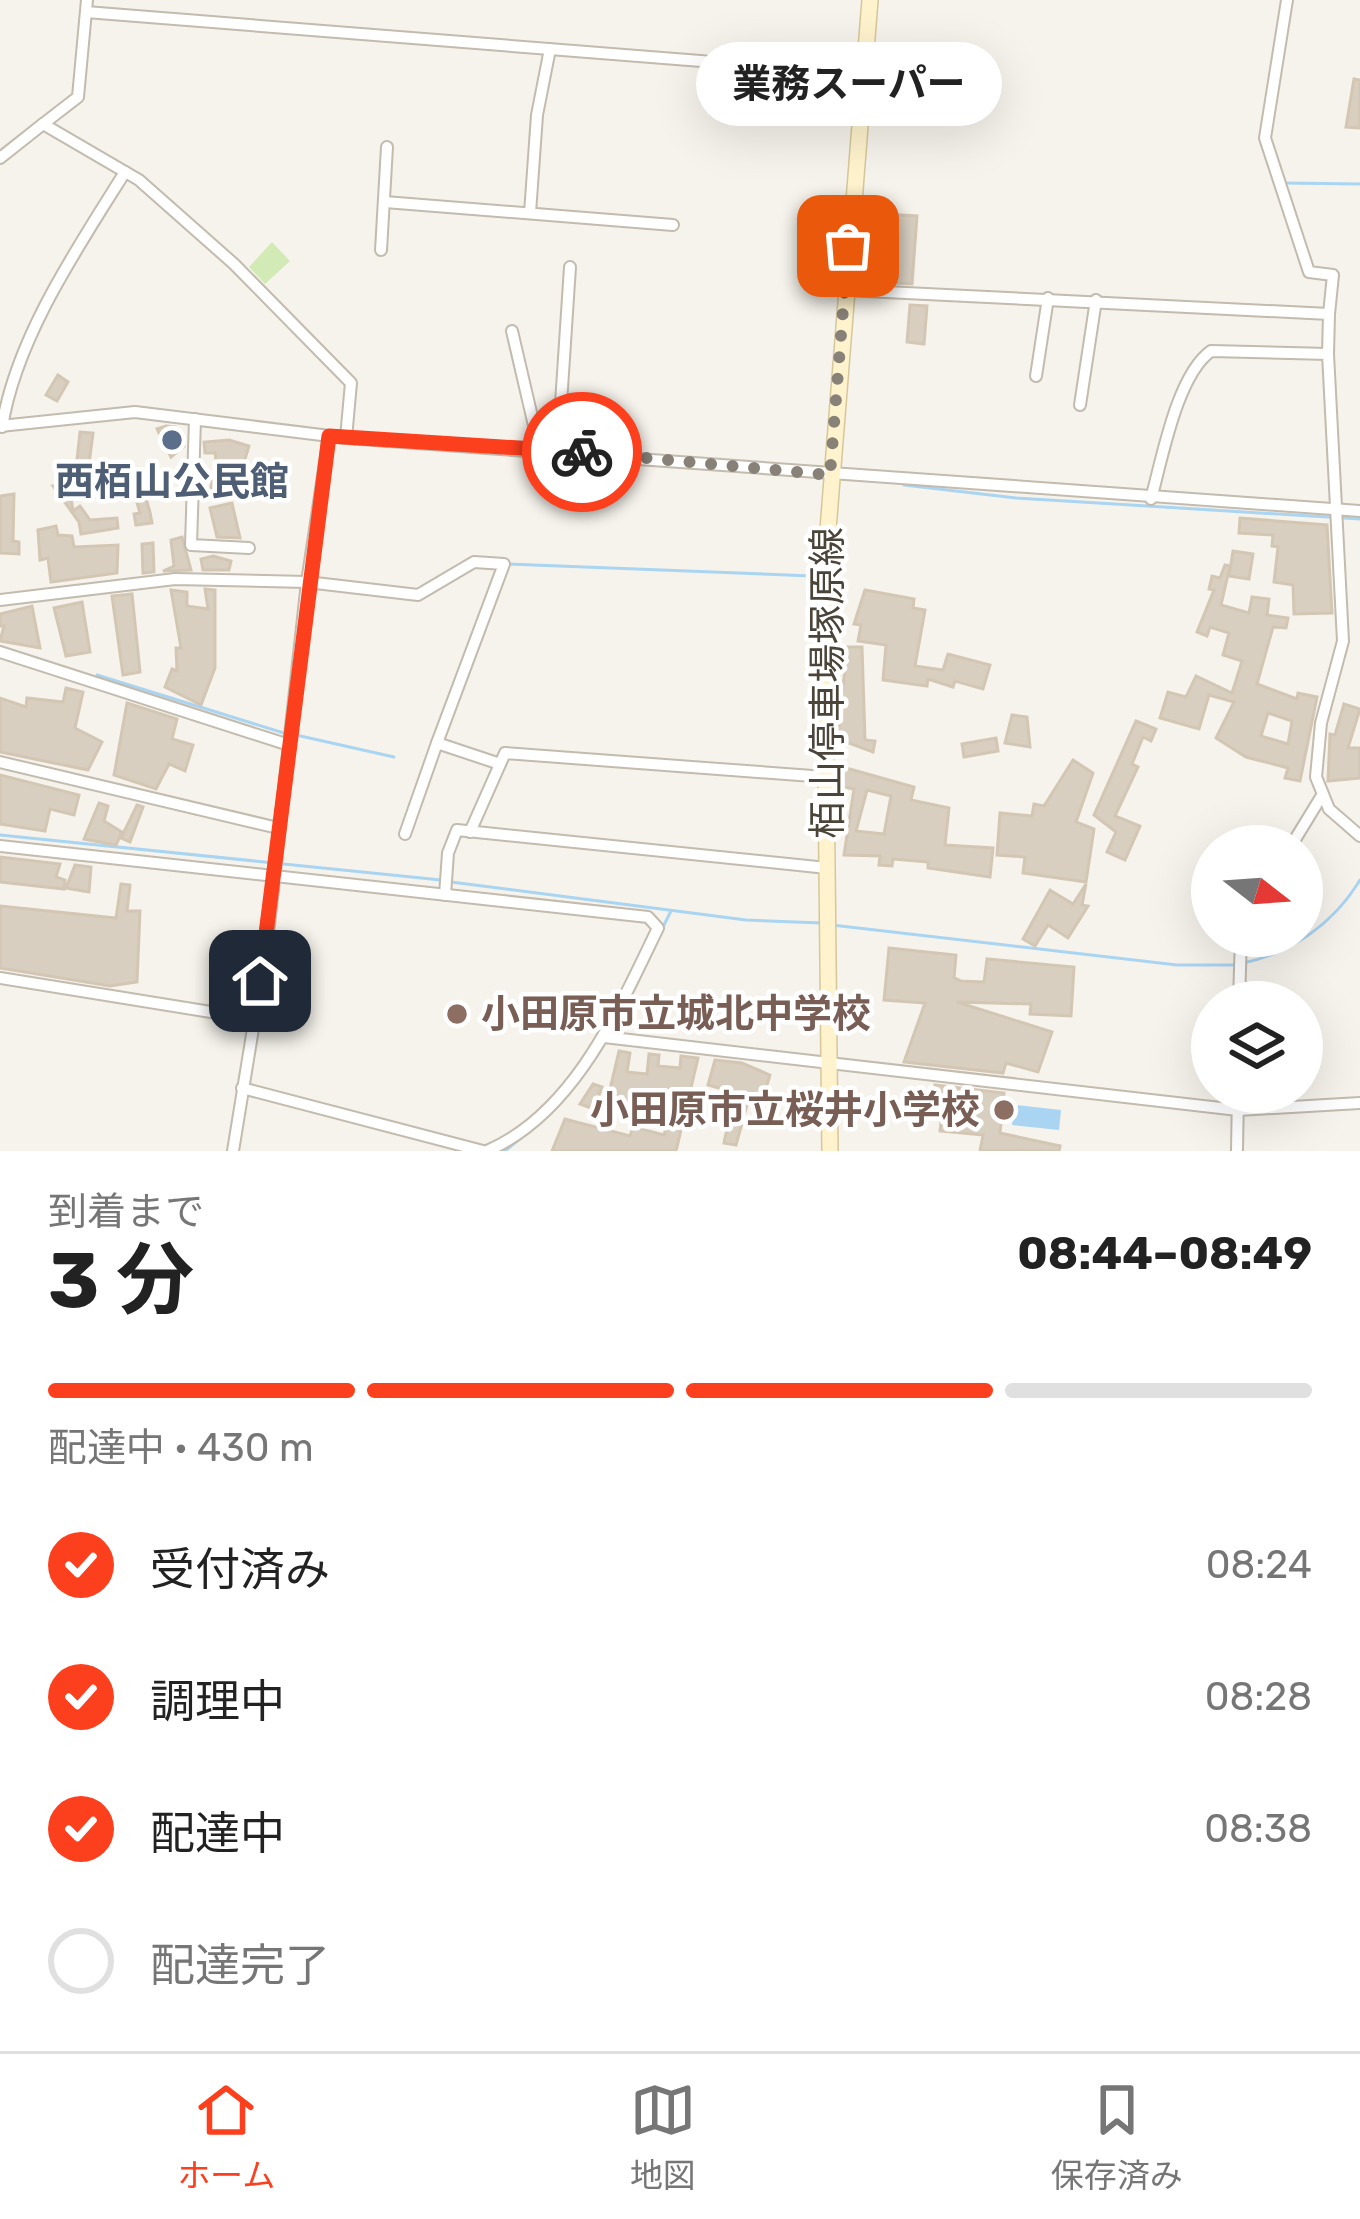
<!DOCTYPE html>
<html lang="ja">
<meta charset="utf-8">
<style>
:root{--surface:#fff;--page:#f2f2f2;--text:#222;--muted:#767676;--line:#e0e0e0;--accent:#fc3f1d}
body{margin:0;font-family:Rubik,"Noto Sans JP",sans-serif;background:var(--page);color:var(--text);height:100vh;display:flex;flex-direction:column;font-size:45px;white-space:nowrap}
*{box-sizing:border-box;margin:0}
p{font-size:39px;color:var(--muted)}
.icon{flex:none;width:66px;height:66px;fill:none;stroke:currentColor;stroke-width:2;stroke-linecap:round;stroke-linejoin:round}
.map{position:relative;height:1151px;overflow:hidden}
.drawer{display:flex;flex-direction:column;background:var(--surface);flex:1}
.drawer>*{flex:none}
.needle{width:78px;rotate:107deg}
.tools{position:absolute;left:1191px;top:825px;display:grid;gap:24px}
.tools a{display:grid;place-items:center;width:132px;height:132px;border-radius:50%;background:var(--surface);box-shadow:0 12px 48px #0002;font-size:60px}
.pin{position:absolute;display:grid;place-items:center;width:102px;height:102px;color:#fff;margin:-51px;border-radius:24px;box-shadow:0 6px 18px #0006}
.courier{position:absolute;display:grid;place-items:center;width:120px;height:120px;margin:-60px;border:9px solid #fc3f1d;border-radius:50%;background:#fff;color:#222;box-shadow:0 3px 15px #0007}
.bubble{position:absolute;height:84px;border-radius:42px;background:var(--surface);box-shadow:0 12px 48px #0002;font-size:39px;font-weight:700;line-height:84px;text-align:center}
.head em{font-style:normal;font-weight:700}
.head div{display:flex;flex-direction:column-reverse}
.head{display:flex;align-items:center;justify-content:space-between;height:204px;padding:0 48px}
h1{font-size:78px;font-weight:700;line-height:90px}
.bar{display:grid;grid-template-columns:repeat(4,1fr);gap:18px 12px;align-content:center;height:144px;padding:0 48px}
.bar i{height:15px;border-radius:9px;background:var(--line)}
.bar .on{background:var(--accent)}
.bar p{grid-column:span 4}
ol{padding:0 48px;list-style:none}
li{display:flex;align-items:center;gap:36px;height:132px}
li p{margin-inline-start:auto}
li .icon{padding:12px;border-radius:50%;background:var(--accent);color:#fff;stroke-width:4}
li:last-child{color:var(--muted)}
li i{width:66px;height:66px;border:6px solid var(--line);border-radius:50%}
.tab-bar{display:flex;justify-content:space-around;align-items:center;height:168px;border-top:3px solid var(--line);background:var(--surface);font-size:33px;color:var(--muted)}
.tab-bar a{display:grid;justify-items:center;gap:6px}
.tab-bar .on{color:var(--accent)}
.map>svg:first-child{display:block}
.green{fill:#d2eab5}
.water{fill:#a9d4f2}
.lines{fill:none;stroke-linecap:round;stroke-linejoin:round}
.stream{stroke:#a9d4f2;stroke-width:3}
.building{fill:#d8cfc1;stroke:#d3c7b4;stroke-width:3;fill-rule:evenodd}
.minor-casing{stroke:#c2bbae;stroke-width:14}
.secondary-casing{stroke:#d6c79b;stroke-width:18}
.minor{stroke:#fff;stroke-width:10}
.secondary{stroke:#fff3cd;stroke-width:15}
.done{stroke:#878178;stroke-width:12;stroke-dasharray:0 21.6}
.route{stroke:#fc3f1d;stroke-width:15}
.service-dot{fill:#5c6f8a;stroke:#fff;stroke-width:4.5}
.education-dot{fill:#8d6e63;stroke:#fff;stroke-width:4.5}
.labels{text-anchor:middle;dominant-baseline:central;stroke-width:9;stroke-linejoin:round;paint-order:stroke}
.service-label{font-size:39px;font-weight:bold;fill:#4e5e75;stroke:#fff}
.street-label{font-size:39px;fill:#4b4439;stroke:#fff}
.education-label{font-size:39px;font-weight:bold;fill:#785e54;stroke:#fff;text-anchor:start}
</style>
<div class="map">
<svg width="1360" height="1151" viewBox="0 0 1360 1151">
<rect width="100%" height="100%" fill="#f6f3ec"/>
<path class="green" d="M272 242 290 261 265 284 249 267Z"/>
<path class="water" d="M1015 1105 1061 1110 1059 1130 1012 1125Z"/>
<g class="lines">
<g class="stream">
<path d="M1284 183 1360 184"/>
<path d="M904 485 1016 498 1360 519"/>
<path d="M508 564 812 576"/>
<path d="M97 675 287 734"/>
<path d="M296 735 394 757"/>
<path d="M0 835 441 880"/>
<path d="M451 882 746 920 822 923"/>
<path d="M832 925 1177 965H1234"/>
<path d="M662 929 671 911"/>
<path d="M1243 963C1292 953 1334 923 1360 880"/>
<path d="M596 1057 607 1040"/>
<path d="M505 1151 534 1127"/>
</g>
</g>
<g class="building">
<path d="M1354 79 1360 80V128L1346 127Z"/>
<path d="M865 213 917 216 912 284 860 281Z"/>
<path d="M910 305 927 306 924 344 907 342Z"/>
<path d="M58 375 68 382 57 401 46 395Z"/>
<path d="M166 426 175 427 184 446 171 457 157 429Z"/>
<path d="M80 432 93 433 88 472 73 479 66 465 77 460Z"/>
<path d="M229 440 249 446 241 472 245 473 242 493 229 491 230 495 210 491 213 478 219 479 215 453H205L204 442Z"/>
<path d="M138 472 150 512 152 523 136 525 134 514 140 513 129 475Z"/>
<path d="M69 484 73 511 80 506 90 520 117 518 118 528 81 534 79 522 53 486Z"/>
<path d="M14 494 13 541 19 542V554L0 553V496Z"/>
<path d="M232 503 240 538 217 537 210 508Z"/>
<path d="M1240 518 1327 525 1332 613 1294 614 1293 585 1274 582 1278 547 1272 546 1273 535 1239 533Z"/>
<path d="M56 526 58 535 72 536 74 547 118 545 117 573 51 582 48 558 40 560 38 530Z"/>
<path d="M182 537 191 570 163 571 174 566 171 540Z"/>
<path d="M153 543 154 572 143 573 142 544Z"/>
<path d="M1233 551 1253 554 1249 579 1229 576Z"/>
<path d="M213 556 231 561 229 570H203L201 559Z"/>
<path d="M1225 565 1230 566 1221 605 1249 613 1252 597 1269 599 1267 615 1288 618 1286 628 1273 627 1257 684 1297 699 1298 693 1317 697 1300 781 1285 778 1288 768 1246 757 1216 738 1234 702 1209 695 1199 729 1160 718 1168 692 1186 697 1196 676 1232 693 1242 661 1223 655 1229 633 1210 627 1207 636 1197 632 1214 590 1209 589 1212 576 1220 578ZM1268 713 1292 721 1288 744 1261 736Z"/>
<path d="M205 589 215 590V668L201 705 165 687 172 669 177 671 176 648H181L171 590 187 592V606L208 609Z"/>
<path d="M865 590 914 599 913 608 925 610 915 666 943 670 948 654 990 665 983 689 955 681 953 687 928 679 927 686 883 680 886 645 858 641 861 625 854 624Z"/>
<path d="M132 594 140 672 123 675 112 596Z"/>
<path d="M82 602 90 652 66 656 54 608Z"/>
<path d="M32 606 40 648 0 641 4 626H0V614Z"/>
<path d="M847 647H862L865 740 875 741 873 752 838 739Z"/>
<path d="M66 688 83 692 75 728 102 742 88 770 0 752V698L26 707 27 698 63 702Z"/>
<path d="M127 703 177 719 172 739 193 745 185 771 169 764 156 789 114 775Z"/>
<path d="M1344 704 1360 709 1348 748H1360V778L1328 781 1330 734 1335 735Z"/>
<path d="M1012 715 1027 717 1030 747 1005 743Z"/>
<path d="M1136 721 1156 729 1151 741 1143 737 1132 764 1138 767 1115 816 1140 826 1125 860 1107 852 1116 832 1094 815Z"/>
<path d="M996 738 998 751 964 757 962 744Z"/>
<path d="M1073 760 1093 773 1076 822 1094 829 1086 882 1023 873 1025 857 997 855 1000 813 1032 816 1034 804 1044 806Z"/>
<path d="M839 766 914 787 911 800 949 808 945 845 993 848 990 877 928 868V862L893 859 892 866 879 865 880 856 844 855 854 789 838 786ZM867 790 891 796 884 834 856 831Z"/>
<path d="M0 775 79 795 74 815 50 809 45 831 0 824Z"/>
<path d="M99 803 108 806 104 821 122 832 116 845 84 839Z"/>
<path d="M137 805 143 807 130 842 121 838Z"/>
<path d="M0 857 60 864 56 877 65 880 64 889 0 882Z"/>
<path d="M75 865 91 867 89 892 66 888Z"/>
<path d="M121 884 130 885 127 911H140L137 982 110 986 0 968V906L116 918Z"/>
<path d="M1086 884 1082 905 1088 906 1068 938 1048 925 1035 946 1023 939 1050 890 1073 904Z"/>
<path d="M889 948 956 955 954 978 961 981 984 982 987 959 1074 967 1071 1016 1030 1014 1031 1004 957 1002 1052 1032 1038 1072 1006 1063 1003 1073 904 1062 925 1003 884 1000Z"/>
<path d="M619 1051 630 1053 627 1072 647 1074 649 1054 659 1055 658 1066 680 1068 681 1056 698 1058 676 1151H552L565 1119 630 1136 633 1127 664 1135 670 1114 608 1098Z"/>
<path d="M715 1060 742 1063 770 1075 763 1098 750 1094 736 1145 724 1143 729 1119 724 1117 733 1092 708 1085Z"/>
<path d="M593 1084 602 1087 594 1109 580 1104Z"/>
<path d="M935 1085 1004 1093 1000 1133 1060 1146 1059 1151H980L983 1135 940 1131 942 1114 932 1113Z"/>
</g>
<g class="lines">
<g class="minor-casing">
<g id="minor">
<path d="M1287 0 1265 138 1309 272 1333 275 1329 314"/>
<path d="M86 12 863 74"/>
<path d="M43 124 78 97 87 0"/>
<path d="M0 158 43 124 139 180 234 264 351 383 346 438"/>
<path d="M385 202 673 225"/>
<path d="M530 213 537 115 550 49"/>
<path d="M381 250 387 147"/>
<path d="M845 290 1329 314 1328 354"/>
<path d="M512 331 539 447"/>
<path d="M1036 376 1048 298"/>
<path d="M1080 405 1096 300"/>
<path d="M195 419 191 545 249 548"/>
<path d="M0 426 135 412 346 438 1360 511"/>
<path d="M2 427C16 338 78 247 125 172"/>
<path d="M558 449 570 267"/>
<path d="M1151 499C1162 459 1177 375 1211 351L1328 354 1343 641 1321 723 1316 777 1329 809 1360 836"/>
<path d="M0 600 175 579 307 582 418 595 474 562 504 564 437 743"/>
<path d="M0 652 289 745"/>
<path d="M0 762 278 828"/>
<path d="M470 832 505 753 826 777"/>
<path d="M405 834 437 743 500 764"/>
<path d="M0 846 648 917 658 928C619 1008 575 1113 487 1151"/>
<path d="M1291 846 1321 797"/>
<path d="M445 895 448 853 457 830 827 868"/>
<path d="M0 978 254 1019"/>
<path d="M1239 1002 1241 936"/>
<path d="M604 1037 1238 1110 1360 1103"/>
<path d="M242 1088 483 1151"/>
<path d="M233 1151 267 943 307 582 329 436"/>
<path d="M1237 1151 1238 1092"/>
</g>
</g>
<g class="secondary-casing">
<path id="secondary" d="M830 1151 824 580 870 0"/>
</g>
<use href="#minor" class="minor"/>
<use href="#secondary" class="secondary"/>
</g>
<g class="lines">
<path class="done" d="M582 452 830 475 848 246"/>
<path class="route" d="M260 981 329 436 582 452"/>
</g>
<circle class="service-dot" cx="172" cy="440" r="12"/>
<g class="education-dot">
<circle cx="457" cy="1014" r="12"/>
<circle cx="1004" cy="1110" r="12"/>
</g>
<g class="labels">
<g class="service-label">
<text x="172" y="482">西栢山公民館</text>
</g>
<g class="street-label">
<text transform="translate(828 683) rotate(-90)">栢山停車場塚原線</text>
</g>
<g class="education-label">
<text x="481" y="1014">小田原市立城北中学校</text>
<text x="980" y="1110" text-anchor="end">小田原市立桜井小学校</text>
</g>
</g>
</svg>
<div class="tools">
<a><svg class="needle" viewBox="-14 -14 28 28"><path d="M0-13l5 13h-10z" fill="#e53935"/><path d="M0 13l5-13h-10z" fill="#767676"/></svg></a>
<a><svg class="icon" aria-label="layers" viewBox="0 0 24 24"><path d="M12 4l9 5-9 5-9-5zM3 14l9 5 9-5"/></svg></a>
</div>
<div class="pin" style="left:848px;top:246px;background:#ea580c"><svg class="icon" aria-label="bag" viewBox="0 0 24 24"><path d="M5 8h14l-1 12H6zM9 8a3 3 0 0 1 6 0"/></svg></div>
<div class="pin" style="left:260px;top:981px;background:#1f2937"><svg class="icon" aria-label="home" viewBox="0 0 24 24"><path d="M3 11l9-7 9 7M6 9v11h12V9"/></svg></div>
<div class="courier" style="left:582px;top:452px"><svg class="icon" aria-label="bike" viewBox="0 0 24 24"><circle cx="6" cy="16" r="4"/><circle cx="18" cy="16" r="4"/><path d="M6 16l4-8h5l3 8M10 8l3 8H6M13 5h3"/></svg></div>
<div class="bubble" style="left:696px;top:42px;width:306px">業務スーパー</div>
</div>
<section class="drawer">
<div class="head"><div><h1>3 分</h1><p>到着まで</p></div><em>08:44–08:49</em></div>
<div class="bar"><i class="on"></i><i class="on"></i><i class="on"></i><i></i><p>配達中 · 430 m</p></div>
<ol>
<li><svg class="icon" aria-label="check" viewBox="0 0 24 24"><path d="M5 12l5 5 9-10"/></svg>受付済み<p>08:24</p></li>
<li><svg class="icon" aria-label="check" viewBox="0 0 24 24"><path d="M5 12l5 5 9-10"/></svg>調理中<p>08:28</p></li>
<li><svg class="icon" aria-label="check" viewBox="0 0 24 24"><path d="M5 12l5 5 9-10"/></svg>配達中<p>08:38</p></li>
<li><i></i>配達完了</li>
</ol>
</section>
<nav class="tab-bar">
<a class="on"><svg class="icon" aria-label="home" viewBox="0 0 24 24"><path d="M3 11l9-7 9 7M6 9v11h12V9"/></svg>ホーム</a>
<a><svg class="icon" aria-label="map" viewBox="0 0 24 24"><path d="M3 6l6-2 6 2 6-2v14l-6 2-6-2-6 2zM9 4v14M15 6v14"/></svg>地図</a>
<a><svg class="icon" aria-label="saved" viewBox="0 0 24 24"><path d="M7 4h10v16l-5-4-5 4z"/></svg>保存済み</a>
</nav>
